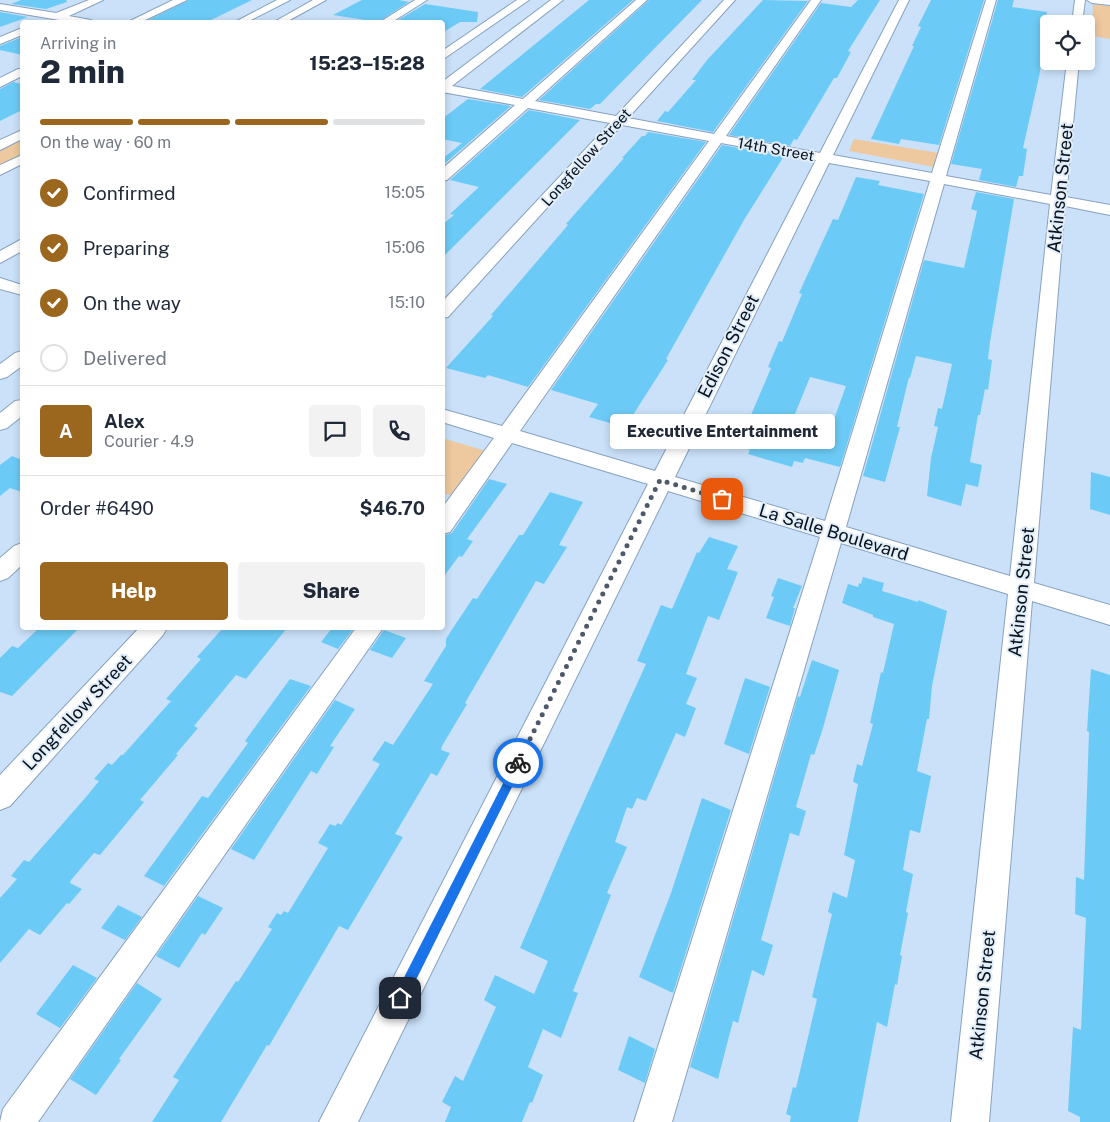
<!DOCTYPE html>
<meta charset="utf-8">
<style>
:root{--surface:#fff;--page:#f2f2f3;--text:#1f2937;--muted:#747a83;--line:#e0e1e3;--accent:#9b661e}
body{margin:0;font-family:"Public Sans",sans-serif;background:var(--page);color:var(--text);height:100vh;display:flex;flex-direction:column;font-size:19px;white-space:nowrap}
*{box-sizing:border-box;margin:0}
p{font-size:16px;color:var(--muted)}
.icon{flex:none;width:28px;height:28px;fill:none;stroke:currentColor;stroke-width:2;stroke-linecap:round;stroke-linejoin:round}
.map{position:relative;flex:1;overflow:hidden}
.panel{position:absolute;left:20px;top:20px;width:425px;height:610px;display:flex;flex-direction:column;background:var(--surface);border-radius:5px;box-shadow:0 2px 8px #0003}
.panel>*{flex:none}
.controls{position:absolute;left:1040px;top:15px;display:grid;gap:10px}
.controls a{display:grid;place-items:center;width:55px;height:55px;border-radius:5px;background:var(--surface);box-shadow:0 2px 8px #0003;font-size:25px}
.pin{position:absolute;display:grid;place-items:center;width:42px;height:42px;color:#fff;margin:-21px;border-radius:10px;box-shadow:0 2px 8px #0006}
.courier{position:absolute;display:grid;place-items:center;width:50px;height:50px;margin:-25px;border:4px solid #1a73e8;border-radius:50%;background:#fff;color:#222;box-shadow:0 1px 6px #0007}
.bubble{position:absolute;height:35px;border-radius:5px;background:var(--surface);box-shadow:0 2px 8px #0003;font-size:16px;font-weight:800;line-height:35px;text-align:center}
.headline em{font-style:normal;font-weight:800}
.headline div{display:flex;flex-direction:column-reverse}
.headline{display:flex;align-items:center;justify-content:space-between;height:85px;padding:0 20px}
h1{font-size:32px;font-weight:800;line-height:38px}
.bar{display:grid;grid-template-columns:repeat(4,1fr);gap:8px 5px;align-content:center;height:60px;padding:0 20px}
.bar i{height:6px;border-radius:4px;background:var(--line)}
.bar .on{background:var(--accent)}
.bar p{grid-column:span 4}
.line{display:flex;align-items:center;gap:12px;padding:0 20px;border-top:1px solid var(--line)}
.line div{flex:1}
.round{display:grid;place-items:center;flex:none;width:52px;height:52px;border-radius:5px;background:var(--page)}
ol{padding:0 20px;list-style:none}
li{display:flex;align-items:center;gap:15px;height:55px}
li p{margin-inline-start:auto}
li .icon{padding:5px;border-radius:50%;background:var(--accent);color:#fff;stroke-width:4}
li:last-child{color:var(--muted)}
li i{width:28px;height:28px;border:2px solid var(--line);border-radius:50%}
.action{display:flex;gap:10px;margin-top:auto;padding:10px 20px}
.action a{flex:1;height:58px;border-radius:5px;background:var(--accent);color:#fff;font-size:20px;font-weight:800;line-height:58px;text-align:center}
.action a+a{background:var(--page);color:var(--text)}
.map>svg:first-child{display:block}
.green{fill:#eec89e}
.building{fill:#6ccbf6;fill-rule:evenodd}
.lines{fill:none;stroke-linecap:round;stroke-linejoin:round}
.minor-casing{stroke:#87a2bf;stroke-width:2}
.minor{fill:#fff;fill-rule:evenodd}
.route{fill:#1a73e8}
.done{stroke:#4c5a69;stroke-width:5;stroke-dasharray:0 9}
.labels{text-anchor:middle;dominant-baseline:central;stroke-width:4;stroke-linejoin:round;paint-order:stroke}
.far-street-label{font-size:15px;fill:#08121c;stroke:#e1edf9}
.street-label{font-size:18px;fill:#08121c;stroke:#e1edf9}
</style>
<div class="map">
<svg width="1110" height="1122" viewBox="0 0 1110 1122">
<rect width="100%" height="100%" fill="#cae1f9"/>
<g class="green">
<path d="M1093 4 1110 6V39L1092 36Z"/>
<path d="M22 138V154L0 166V149Z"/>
<path d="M854 139 939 153 934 167 849 151Z"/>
<path d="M442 438 486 451 453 496 443 493Z"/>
</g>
<g class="building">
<path d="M21 0H66L67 2 46 9 11 4Z"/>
<path d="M189 0H252L207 22H144Z"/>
<path d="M362 0H399L409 2 378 22 333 15Z"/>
<path d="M589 0H633L522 97 480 89Z"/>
<path d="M649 0H702L600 104H596L590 109 539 100Z"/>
<path d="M763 0 808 1 713 132 657 121 665 111 668 112 696 80H692L707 60Z"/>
<path d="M858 0H880L848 51 851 52 837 78H834L797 140 794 139 790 146 729 135 821 3 851 7Z"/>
<path d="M931 0H984L939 145 901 139 899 144 871 139 914 46H912L921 27 918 26Z"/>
<path d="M998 0H1014L1012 7 1047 12 1043 30 1046 31V37L1039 77 1023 148 1027 149 1023 176H1019L1016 187 979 180 982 169 951 164Z"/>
<path d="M425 4 478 12 477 22H460L442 33V22H395Z"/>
<path d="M0 12 28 17 0 27Z"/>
<path d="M22 37V55L0 50V46Z"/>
<path d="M13 82 22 84V110L0 121V89Z"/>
<path d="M468 99 511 106 442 166V159L462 143 442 139V119Z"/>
<path d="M529 110 580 120 442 258V225L454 215 450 214 479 187 450 180Z"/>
<path d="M648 132 706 142 528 387 488 375 485 378 446 368 493 316 491 315 568 225 566 224 624 158H622L642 136H645Z"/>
<path d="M722 145 784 156 744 220 666 359 668 360 633 415 628 414 620 426 589 417 598 404 551 390Z"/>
<path d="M856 177 880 181 878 185 924 194 840 467 805 458 803 463 794 461 792 467 748 454 750 450 739 447 749 425 753 415H751L771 368 768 367 779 341 782 342 802 294 799 293 833 219 838 220ZM810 377 846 386 833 422 831 424 795 414Z"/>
<path d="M976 192 1014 199 990 342 988 359 992 360 988 390 985 389 980 415H978L970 462 982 465 978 487 966 484 961 506 927 496 931 458 938 427 934 426 938 408 942 409 952 364 916 356 910 378 909 377 897 427H900L885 482 863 476 924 260 964 268 977 211 971 209Z"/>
<path d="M12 456 22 460V492L10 488 0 496V465Z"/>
<path d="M1091 472 1110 477V515L1090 509Z"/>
<path d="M489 479 507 484 467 539 473 541 462 557 459 556 442 579V536L452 533Z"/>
<path d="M550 492 583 502 559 545 567 547 544 584 536 581 465 703 467 704 442 746 441 750 450 753 437 776 431 773 395 834 403 837 348 930 339 926 269 1046 267 1045 221 1122H152L179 1080 173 1077 236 981 238 982 272 929 268 927 277 913 281 915 284 911 288 913 328 848 318 843 330 824 335 826 338 823 341 825 380 764 372 760 385 741 393 745 433 684 424 681 446 646V639L451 631 473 598 477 599 519 535H523Z"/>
<path d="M709 537 738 546 727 569 738 572 719 620 708 616 686 674 697 678 686 704 696 708 685 737 676 733 646 801 637 798 632 809 627 807 615 842 627 847 607 893 611 895 573 991 578 993 561 1038 543 1029 528 1067 543 1075 532 1103 530 1102 522 1122H445L451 1107 442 1102 455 1076 463 1081 496 1007 484 1000 495 975 534 994 548 961 520 948 565 843 646 664 637 661 661 605 672 609 697 552 699 553Z"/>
<path d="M863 577 884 583 882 591 918 602V600L947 611 932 686 929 719H927L917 771 931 776 920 833 910 830 903 870 913 874 906 912 908 913 900 955 902 956 897 985 895 984 887 1027 877 1022 858 1122H790L791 1116 786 1114 793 1087 796 1088 817 999 812 997 832 914 828 912 833 892 847 898 855 860 844 855 858 784 853 782 857 764 862 766 873 724 870 723 881 672 883 673 894 624 873 617V615L842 603 848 584 858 587 859 583 861 584Z"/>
<path d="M778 578 802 586 793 608H795L790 626 766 618 774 597 771 596Z"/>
<path d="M39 628H79L12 696 0 692V658L12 646 18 648Z"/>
<path d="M223 628H287L246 679 236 675 194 726 198 728 176 754 178 755 140 800 144 802 100 855 94 853 71 880 70 883 82 889 69 904 67 903 40 935 29 929 0 963V898L17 879 11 876 24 860 29 862 86 797 99 781 94 779 108 763 112 765 121 755H123L171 701 166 699 201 659 197 657Z"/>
<path d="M332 628H354L338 649 321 642Z"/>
<path d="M384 630 406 638 392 658 370 650Z"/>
<path d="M812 660 839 670 823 728 814 755 811 754 796 807 806 811 799 836 790 833 761 940 773 945 764 976 752 970 738 1023 733 1021 718 1079 690 1067 798 696 800 697Z"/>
<path d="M1091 669 1110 675V1122H1080V1117L1068 1111 1073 1027 1081 1030 1086 918 1075 914 1076 877 1084 880 1089 732 1087 731Z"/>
<path d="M745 678 770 687 749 754 724 744Z"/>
<path d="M290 679 311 686 164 886 144 876 202 796 208 798 248 743 245 741Z"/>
<path d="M335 700 355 709 330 746 334 747 317 774 311 771 254 860 231 849Z"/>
<path d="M702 798 731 810 673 993 639 977 671 893Z"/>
<path d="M198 896 223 908 205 935 202 933 179 968 156 956Z"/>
<path d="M118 905 142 917 125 940 101 928Z"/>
<path d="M73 965 97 978 60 1028 36 1014Z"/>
<path d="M137 983 162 999 119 1059 121 1060 96 1095 70 1079Z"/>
<path d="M629 1036 655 1049 645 1083 618 1070Z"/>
</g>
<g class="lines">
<g class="minor-casing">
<g id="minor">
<path d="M89 0H103L69 16 91 20 92 22H71L0 10V4L56 13Z"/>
<path d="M173 0H187L141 22H128Z"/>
<path d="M277 0H290L247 22H235Z"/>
<path d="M313 0H326L286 22H274Z"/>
<path d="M415 0H427L392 22H380Z"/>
<path d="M517 0H529L442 60V51Z"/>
<path d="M551 0H563L452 86 523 99 636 0H647L535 101 616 116 724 0H735L628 118 714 134 811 0H821L726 136 820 153 899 0H909L833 155 932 173 986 0H996L946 176 1051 195 1067 61H1079L1066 197 1110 205V215L1065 206 1034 583 1110 605V625L1032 601 989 1122H951L1008 594 841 543 672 1122H634L820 537 668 491 358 1122H319L648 484 512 443 450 532 442 534V508L494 438 442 422V409L502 426 709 141 622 125 448 317 442 318V302L610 123 528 108 447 180 442 181V169L515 105 442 92V82ZM721 143 816 160 655 471 520 431ZM829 163 930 181 825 521 675 477ZM944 184 1050 204 1010 576 846 527Z"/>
<path d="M1075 0H1085L1082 24H1072Z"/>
<path d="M1087 0H1110V5L1092 3Z"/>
<path d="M22 28V35L0 44V37Z"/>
<path d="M18 69H22V76L0 87V78Z"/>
<path d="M22 130V139L0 150V140Z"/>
<path d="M22 155V164L0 175V165Z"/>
<path d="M22 239V251L0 263V251Z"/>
<path d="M0 278 22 285V295L0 289Z"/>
<path d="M22 351V366L7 377 0 379V364L15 353Z"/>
<path d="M22 400V416L7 428 0 430V413L15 401Z"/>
<path d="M22 543V565L8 578 0 581V558L14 546Z"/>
<path d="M139 628H167L163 635 10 806 0 810V775Z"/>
<path d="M356 628H383L38 1122H0L3 1109Z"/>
</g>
</g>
<use href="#minor" class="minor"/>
</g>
<path class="route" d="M518 759 522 760V767L405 1002 400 1003 396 1002 395 998 396 993 515 760Z"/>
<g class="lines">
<path class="done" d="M518 763 660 480 722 499"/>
</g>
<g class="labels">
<g class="far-street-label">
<text transform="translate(776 149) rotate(10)">14th Street</text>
<text transform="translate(586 157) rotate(-48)">Longfellow Street</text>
</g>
<g class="street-label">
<text transform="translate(1060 188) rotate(-84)">Atkinson Street</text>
<text transform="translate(728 346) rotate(-63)">Edison Street</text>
<text transform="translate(834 532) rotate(17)">La Salle Boulevard</text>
<text transform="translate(1021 592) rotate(-84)">Atkinson Street</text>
<text transform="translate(77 712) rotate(-47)">Longfellow Street</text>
<text transform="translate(982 995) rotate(-84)">Atkinson Street</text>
</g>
</g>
</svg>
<div class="controls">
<a><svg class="icon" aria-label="locate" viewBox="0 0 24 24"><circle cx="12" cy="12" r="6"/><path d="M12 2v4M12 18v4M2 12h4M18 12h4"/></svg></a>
</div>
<div class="pin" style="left:722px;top:499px;background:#ea580c"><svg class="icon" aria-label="bag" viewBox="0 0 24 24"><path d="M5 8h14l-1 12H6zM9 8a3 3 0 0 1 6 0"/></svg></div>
<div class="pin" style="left:400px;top:998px;background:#1f2937"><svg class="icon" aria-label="home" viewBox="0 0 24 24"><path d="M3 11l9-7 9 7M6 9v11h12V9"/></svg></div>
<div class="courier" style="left:518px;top:763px"><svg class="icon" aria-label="bike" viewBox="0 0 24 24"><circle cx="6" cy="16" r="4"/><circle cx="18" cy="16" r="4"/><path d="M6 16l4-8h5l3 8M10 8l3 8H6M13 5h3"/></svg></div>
<div class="bubble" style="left:610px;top:414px;width:225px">Executive Entertainment</div>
<section class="panel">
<div class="headline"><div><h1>2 min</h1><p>Arriving in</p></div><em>15:23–15:28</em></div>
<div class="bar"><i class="on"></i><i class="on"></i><i class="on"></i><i></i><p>On the way · 60 m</p></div>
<ol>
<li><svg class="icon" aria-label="check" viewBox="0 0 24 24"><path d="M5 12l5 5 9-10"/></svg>Confirmed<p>15:05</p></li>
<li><svg class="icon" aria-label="check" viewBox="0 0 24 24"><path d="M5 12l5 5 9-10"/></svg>Preparing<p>15:06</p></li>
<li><svg class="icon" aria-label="check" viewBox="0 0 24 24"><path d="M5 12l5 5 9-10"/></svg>On the way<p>15:10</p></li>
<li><i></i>Delivered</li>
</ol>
<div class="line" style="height:90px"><b class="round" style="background:var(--accent);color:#fff">A</b><div><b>Alex</b><p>Courier · 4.9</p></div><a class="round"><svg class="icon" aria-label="chat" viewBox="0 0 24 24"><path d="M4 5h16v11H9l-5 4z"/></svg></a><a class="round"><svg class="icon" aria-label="phone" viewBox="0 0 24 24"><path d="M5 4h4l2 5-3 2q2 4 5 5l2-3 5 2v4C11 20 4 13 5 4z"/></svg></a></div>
<div class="line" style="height:65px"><div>Order #6490</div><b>$46.70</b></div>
<div class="action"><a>Help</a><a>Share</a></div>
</section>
</div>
